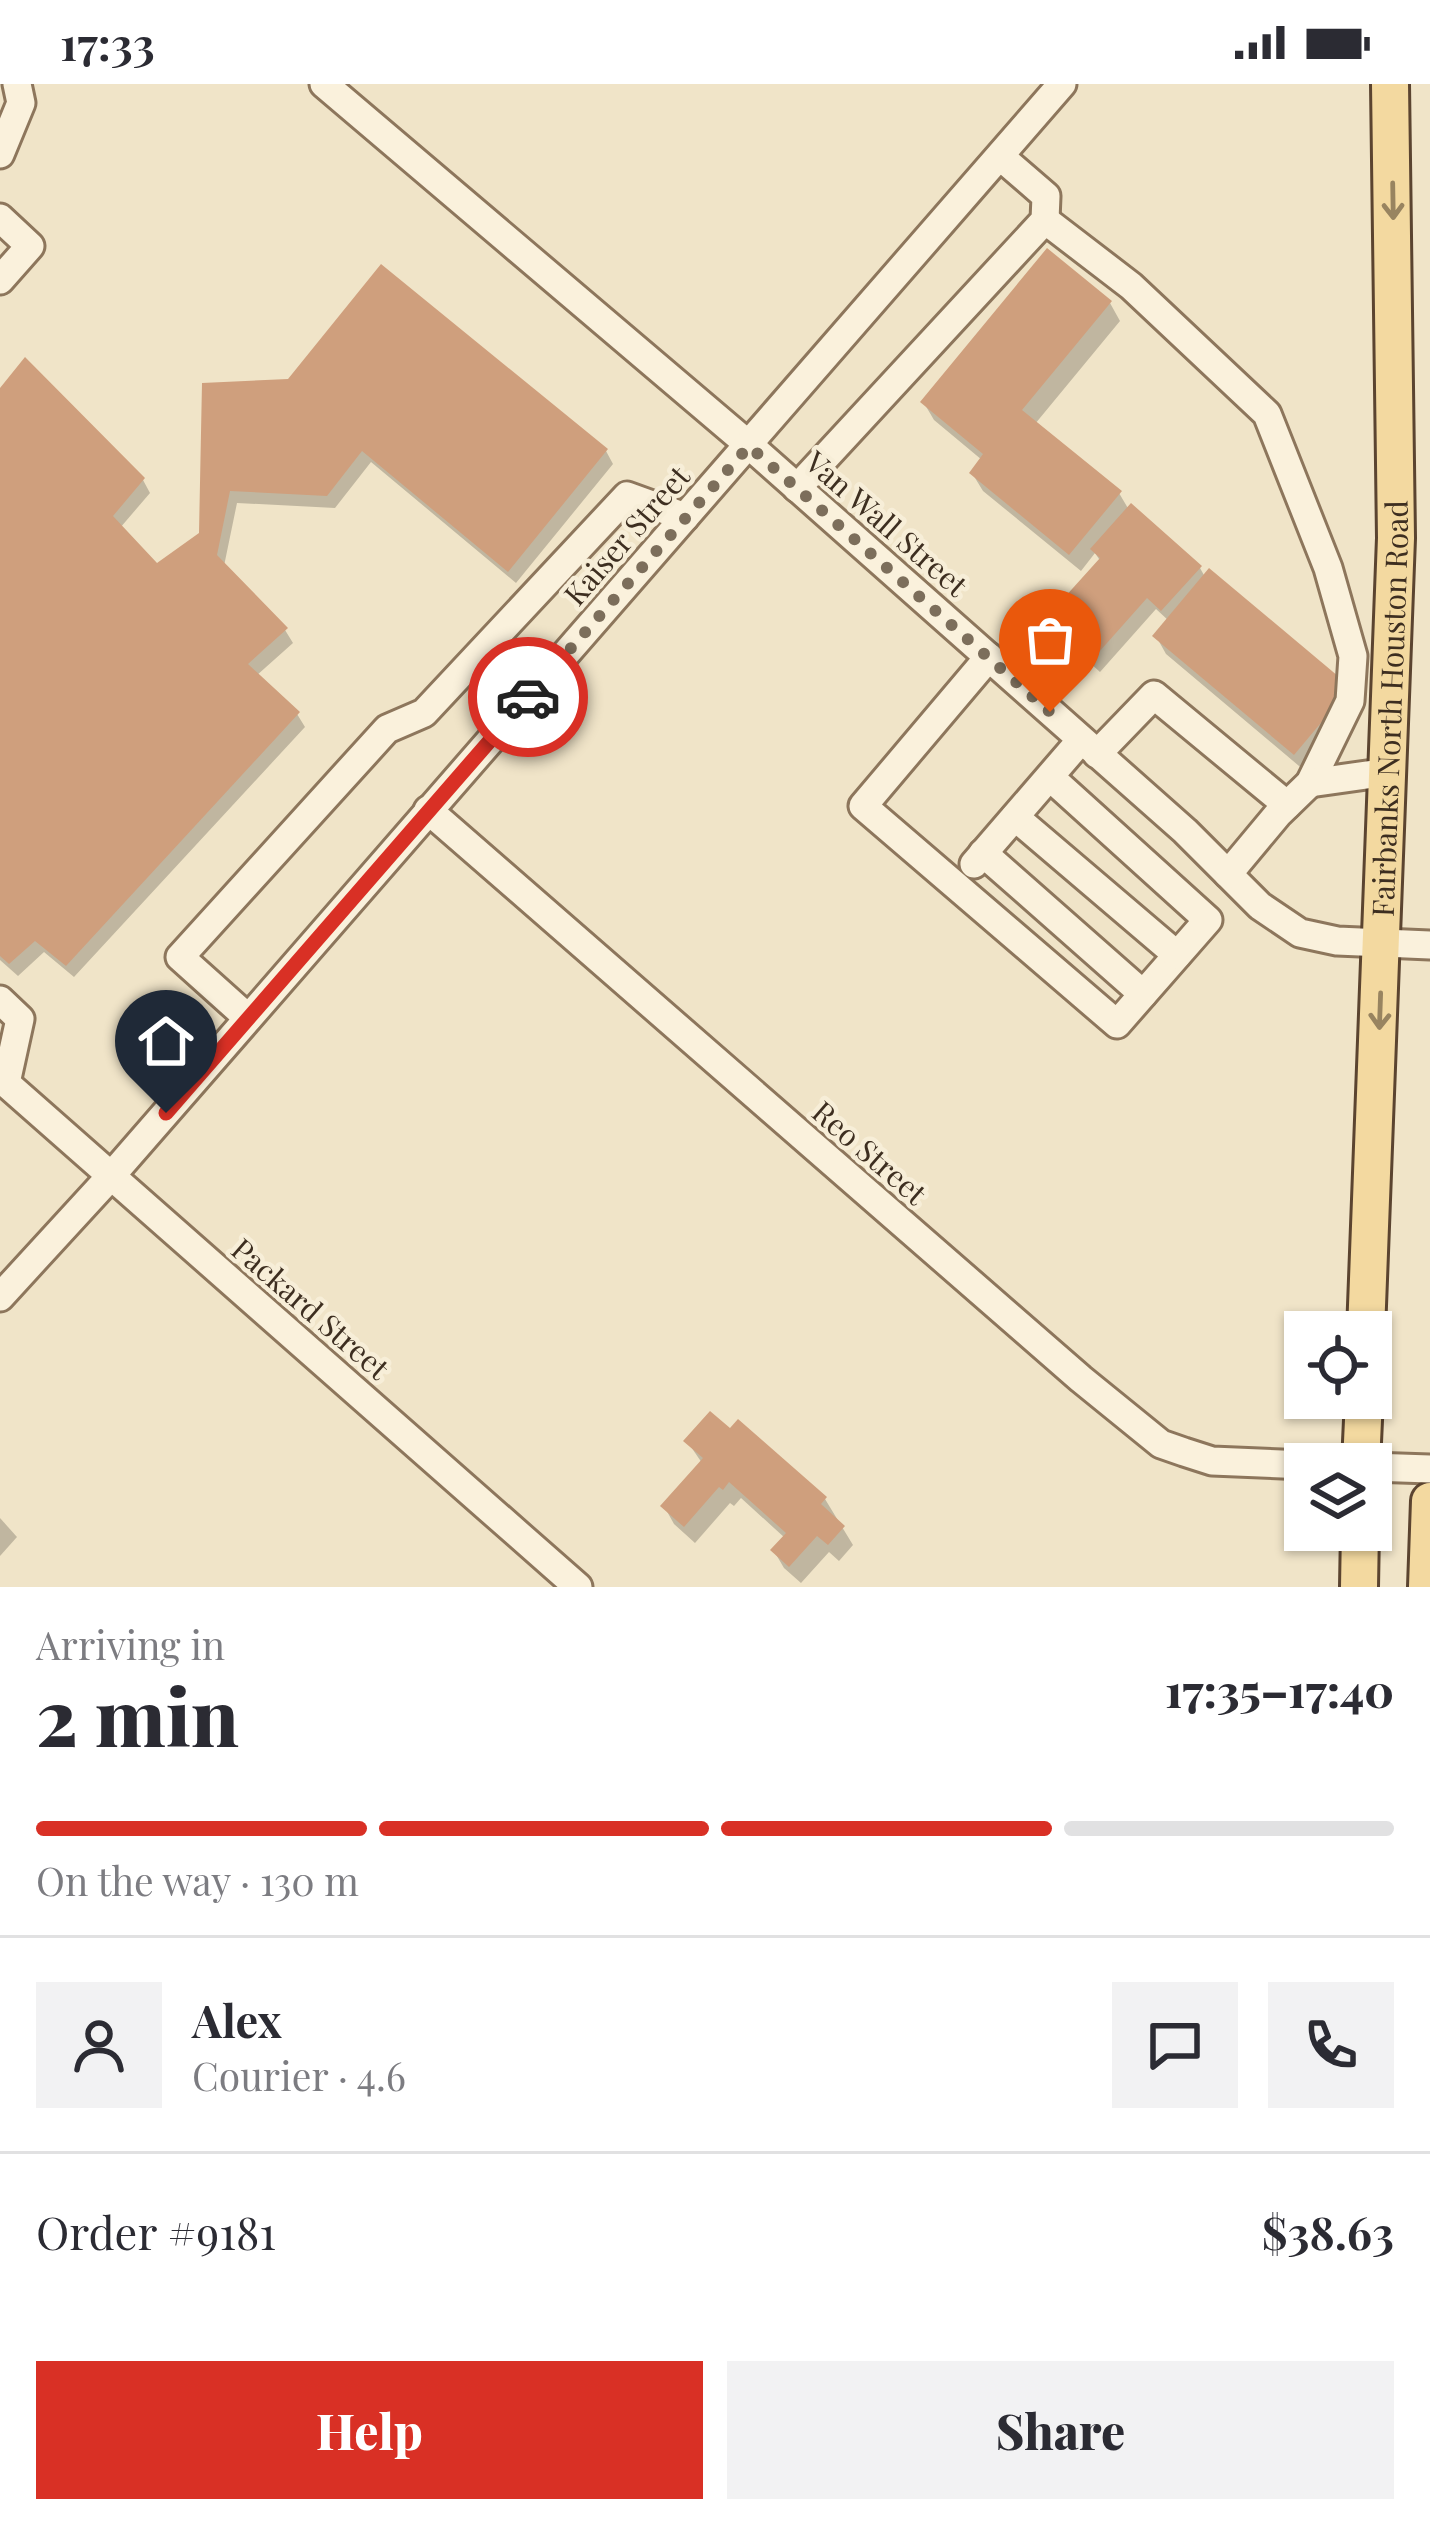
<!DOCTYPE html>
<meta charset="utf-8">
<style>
:root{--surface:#fff;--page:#f2f2f3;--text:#2b2b33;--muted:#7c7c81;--line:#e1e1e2;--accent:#d93025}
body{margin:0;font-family:"Playfair Display",serif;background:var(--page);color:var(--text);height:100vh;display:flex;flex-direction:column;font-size:45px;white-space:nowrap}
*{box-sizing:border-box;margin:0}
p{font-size:39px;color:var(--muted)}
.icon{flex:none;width:66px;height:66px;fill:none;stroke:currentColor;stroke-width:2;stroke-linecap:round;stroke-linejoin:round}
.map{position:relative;height:1503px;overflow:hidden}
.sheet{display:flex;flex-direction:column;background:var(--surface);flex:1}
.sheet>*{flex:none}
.tools{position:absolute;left:1284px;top:1227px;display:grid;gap:24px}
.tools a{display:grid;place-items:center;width:108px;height:108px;border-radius:0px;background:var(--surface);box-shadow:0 3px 9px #0004;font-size:60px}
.pin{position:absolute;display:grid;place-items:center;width:102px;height:102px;color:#fff;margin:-123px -51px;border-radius:50% 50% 50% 0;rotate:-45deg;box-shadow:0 0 12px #0007}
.pin .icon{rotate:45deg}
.courier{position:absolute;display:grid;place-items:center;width:120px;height:120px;margin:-60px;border:9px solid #d93025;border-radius:50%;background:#fff;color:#222;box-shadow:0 3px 15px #0007}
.summary em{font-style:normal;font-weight:800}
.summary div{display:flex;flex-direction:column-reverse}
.summary{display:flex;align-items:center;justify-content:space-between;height:204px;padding:0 36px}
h1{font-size:78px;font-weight:800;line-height:90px}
.bar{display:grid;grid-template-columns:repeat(4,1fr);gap:18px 12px;align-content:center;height:144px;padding:0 36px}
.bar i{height:15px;border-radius:9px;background:var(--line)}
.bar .current{background:var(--accent)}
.bar p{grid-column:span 4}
.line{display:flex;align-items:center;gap:30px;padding:0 36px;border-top:3px solid var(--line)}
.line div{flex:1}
.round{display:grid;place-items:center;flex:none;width:126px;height:126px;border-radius:0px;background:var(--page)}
.cta{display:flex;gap:24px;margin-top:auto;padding:24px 36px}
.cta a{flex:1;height:138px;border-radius:0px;background:var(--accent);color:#fff;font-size:48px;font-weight:800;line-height:138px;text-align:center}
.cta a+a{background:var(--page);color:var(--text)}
.status{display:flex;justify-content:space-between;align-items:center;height:84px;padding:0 60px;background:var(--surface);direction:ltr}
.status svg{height:33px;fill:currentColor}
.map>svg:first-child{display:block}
.shadow{fill:#0003}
.building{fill:#cf9f7d}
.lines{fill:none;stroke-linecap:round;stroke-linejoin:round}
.minor-casing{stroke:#8d765c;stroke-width:33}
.major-casing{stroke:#5b4430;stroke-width:42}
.minor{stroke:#faf1dc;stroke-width:27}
.major{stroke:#f3d9a0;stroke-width:36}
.oneway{stroke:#988460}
.done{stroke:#7c6e5b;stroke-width:12;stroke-dasharray:0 21.6}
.route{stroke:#d93025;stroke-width:15}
.labels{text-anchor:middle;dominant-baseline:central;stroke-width:9;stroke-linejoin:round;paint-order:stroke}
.street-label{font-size:30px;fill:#3d2e20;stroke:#f7eed8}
</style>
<div class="status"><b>17:33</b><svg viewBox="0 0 49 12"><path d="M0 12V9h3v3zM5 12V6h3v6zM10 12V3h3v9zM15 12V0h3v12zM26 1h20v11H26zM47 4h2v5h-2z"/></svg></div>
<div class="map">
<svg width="1430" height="1503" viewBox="0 0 1430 1503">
<rect width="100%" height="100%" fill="#f0e4c8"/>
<g class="shadow">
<path d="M1110 219 1120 237 1035 340 1119 409 1129 426 1200 484 1205 493 1349 605 1305 687 1166 570 1156 552 1169 537 1156 525 1100 588 1057 549 1049 536 1101 478 1095 469 1081 487 983 407 972 389 982 376 934 336 924 319Z"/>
<path d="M205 302 606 367 613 380 516 499 371 378 335 424 237 419 224 482 285 546 293 559 256 592 297 630 305 643 74 893 44 868 18 892 0 876V308L143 396 150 409 120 444 156 483 202 451Z"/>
<path d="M687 1357 825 1415 853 1461 839 1477 829 1468 801 1499 784 1484 774 1467 785 1454 741 1414 734 1422 730 1419 695 1459 674 1440 664 1422 702 1379Z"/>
<path d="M0 1434 17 1453 0 1472Z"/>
</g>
<g class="building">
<path d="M1047 164 1112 217 1022 326 1122 407 1069 471 969 389 983 370 920 318Z"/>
<path d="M381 180 608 365 508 488 362 367 327 412 230 407 217 471 288 544 248 580 300 628 66 882 35 857 9 880 0 872V304L25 273 145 394 113 432 157 479 199 449 202 299 288 295Z"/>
<path d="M1131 419 1202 482 1161 527 1147 514 1091 577 1045 535 1100 474 1090 465Z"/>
<path d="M1209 484 1351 603 1294 671 1152 552Z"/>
<path d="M710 1327 730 1344 738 1335 827 1413 821 1420 845 1442 828 1461 817 1452 789 1483 770 1466 786 1449 729 1398 723 1406 719 1403 684 1443 660 1422 703 1374 683 1357Z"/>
</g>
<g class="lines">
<g class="minor-casing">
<g id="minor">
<path d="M324 0 749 361 1185 747 1260 822 1300 849 1337 857 1430 861"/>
<path d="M0 70 21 19 17 0"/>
<path d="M0 134 30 162 0 196"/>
<path d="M1045 136 1131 202 1267 330 1328 484 1353 572 1350 617 1310 699 1278 730 1228 790"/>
<path d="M797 404 1045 136 1046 112 1001 73"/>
<path d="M989 573 863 722 1117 940 1208 836 1051 694"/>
<path d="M1097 670 1154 611 1287 721"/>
<path d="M1310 699 1388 688"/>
<path d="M428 726 1081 1295 1161 1360 1184 1368 1212 1377 1305 1381"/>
<path d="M1015 733 1177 871"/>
<path d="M983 769 1143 910"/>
<path d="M974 780 1081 656"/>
<path d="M0 916 20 935 6 999"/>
<path d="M248 934 180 873 387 645 424 629 627 412 685 433"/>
<path d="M0 994 578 1503"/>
<path d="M0 1213 111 1092 1062 0"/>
<path d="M1371 1383 1430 1385"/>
</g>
</g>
<g class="major-casing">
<g id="major">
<path id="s1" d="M1366 1248 1396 454 1390 0"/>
<path d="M1361 1380 1364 1314"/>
<path d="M1359 1503 1360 1446"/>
<path d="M1427 1503 1430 1417"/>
</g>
</g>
<use href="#minor" class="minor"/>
<use href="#major" class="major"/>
</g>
<defs><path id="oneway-shaft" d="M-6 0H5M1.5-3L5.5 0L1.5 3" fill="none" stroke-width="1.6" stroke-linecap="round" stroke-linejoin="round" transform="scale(3)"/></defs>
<g class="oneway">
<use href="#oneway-shaft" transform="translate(1393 117) rotate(89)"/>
<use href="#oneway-shaft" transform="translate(1380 927) rotate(92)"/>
</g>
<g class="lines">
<path class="done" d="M528 613 749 362 1050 628"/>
<path class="route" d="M166 1029 528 613"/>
</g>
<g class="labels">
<g class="street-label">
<text transform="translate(887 439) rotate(41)">Van Wall Street</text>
<text transform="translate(626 451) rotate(-49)">Kaiser Street</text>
<text stroke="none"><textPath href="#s1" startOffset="624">Fairbanks North Houston Road</textPath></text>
<text transform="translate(870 1068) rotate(41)">Reo Street</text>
<text transform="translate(311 1224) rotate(41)">Packard Street</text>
</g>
</g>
</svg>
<div class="tools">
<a><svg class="icon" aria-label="locate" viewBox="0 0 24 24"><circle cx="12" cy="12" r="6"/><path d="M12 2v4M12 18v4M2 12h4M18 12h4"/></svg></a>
<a><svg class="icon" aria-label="layers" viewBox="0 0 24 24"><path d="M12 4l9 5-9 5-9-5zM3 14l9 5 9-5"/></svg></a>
</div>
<div class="pin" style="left:1050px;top:628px;background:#ea580c"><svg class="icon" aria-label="bag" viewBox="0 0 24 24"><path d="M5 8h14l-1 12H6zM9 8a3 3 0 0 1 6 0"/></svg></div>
<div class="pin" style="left:166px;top:1029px;background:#1f2937"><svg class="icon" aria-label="home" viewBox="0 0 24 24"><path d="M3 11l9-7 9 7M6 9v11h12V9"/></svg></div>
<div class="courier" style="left:528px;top:613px"><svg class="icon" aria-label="car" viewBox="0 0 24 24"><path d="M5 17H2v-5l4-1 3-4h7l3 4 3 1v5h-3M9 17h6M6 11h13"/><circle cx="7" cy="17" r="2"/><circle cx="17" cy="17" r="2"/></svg></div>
</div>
<section class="sheet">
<div class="summary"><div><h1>2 min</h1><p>Arriving in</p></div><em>17:35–17:40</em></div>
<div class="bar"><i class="current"></i><i class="current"></i><i class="current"></i><i></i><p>On the way · 130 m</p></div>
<div class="line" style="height:216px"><a class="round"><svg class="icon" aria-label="person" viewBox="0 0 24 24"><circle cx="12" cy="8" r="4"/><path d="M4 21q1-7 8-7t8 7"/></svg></a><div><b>Alex</b><p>Courier · 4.6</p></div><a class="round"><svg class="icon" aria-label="chat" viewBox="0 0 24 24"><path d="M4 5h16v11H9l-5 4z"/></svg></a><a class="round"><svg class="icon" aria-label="phone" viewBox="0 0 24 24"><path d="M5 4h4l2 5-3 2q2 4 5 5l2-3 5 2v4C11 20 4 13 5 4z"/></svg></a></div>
<div class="line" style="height:156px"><div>Order #9181</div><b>$38.63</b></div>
<div class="cta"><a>Help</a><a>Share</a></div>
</section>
